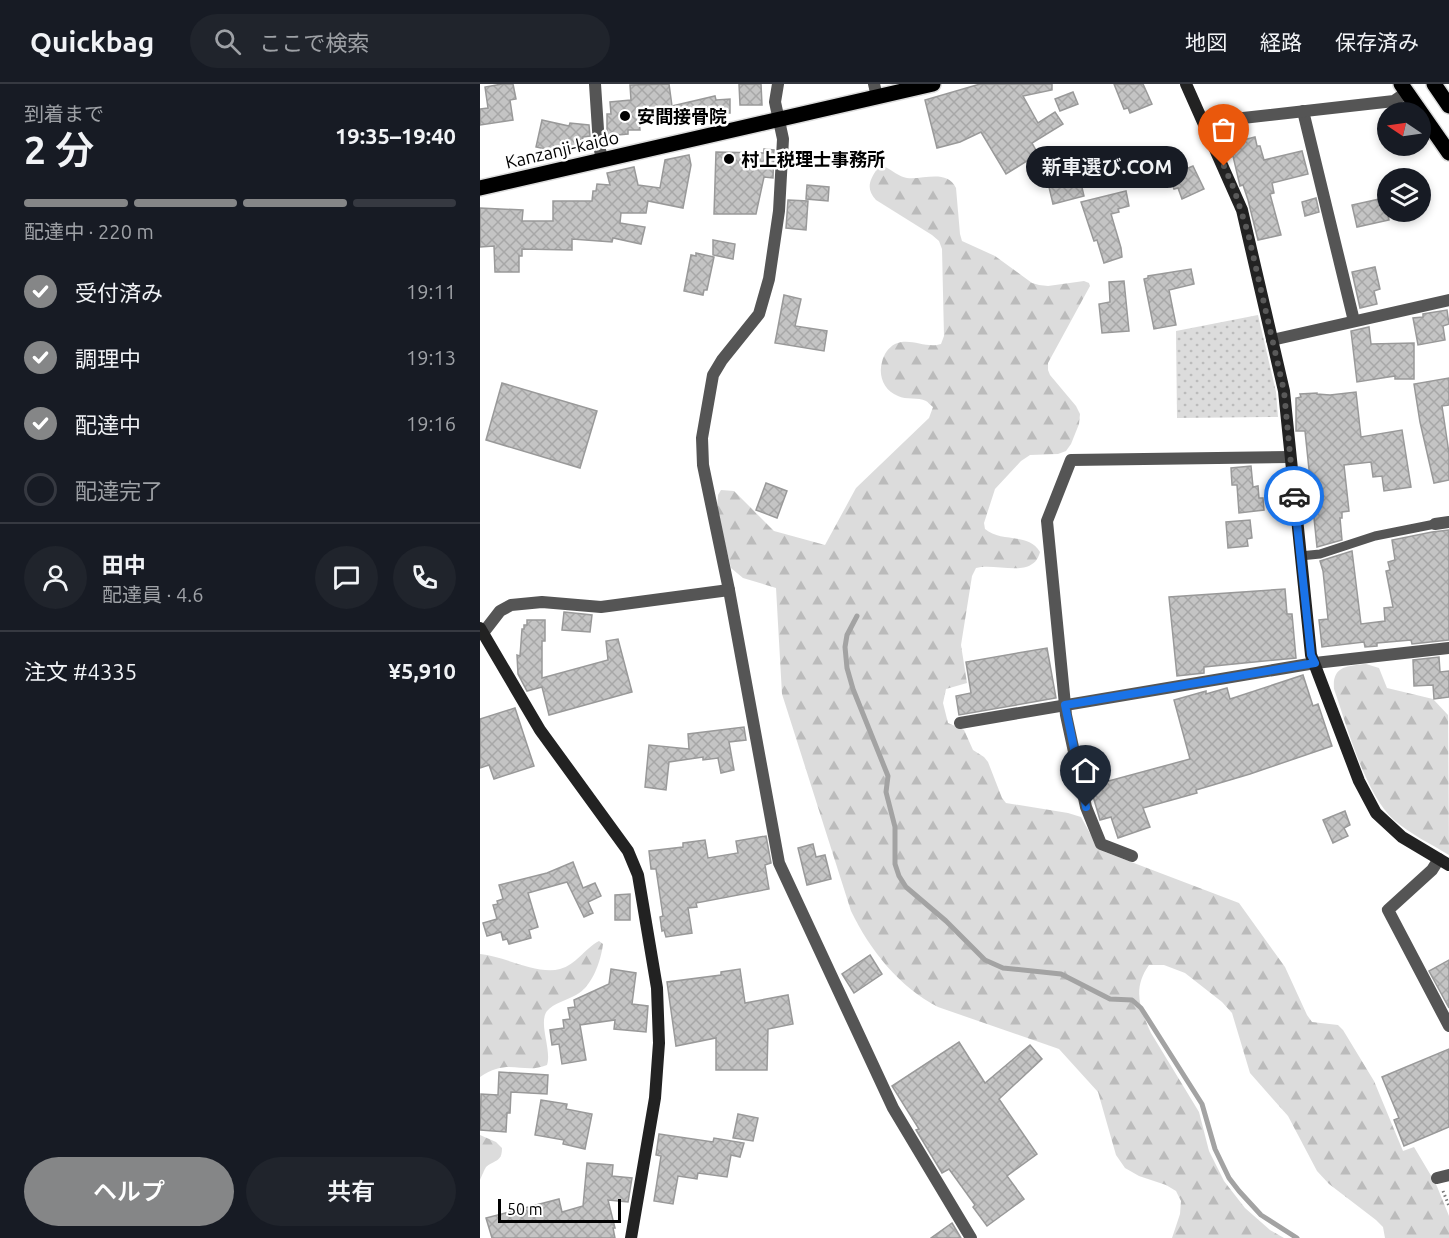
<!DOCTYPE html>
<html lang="ja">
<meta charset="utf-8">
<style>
:root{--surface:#171b24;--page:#20242c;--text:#f1f3f6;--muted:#9ea1a6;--line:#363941;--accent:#858687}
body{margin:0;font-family:Ubuntu,"Noto Sans JP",sans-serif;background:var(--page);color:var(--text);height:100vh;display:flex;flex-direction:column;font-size:22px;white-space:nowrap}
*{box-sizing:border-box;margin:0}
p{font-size:20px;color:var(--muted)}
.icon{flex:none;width:33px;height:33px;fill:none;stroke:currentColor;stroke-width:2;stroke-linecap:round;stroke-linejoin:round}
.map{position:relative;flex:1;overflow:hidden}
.sheet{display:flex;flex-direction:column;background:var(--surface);width:480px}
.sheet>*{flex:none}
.needle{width:39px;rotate:283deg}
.tools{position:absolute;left:897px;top:18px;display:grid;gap:12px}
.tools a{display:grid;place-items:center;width:54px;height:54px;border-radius:50%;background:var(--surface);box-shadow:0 3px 9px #0003;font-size:30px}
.scale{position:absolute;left:18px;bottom:15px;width:123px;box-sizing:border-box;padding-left:6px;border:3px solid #000;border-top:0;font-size:16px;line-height:21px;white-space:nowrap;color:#000;-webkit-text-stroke:4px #fff;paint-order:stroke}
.pin{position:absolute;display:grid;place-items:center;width:51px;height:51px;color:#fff;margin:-62px -26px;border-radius:50% 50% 50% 0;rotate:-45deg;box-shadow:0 0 6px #0007}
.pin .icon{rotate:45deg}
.courier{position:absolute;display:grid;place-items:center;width:60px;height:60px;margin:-30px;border:4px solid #1a73e8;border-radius:50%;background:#fff;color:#222;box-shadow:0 2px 8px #0007}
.bubble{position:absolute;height:42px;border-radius:21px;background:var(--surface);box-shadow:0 3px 9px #0003;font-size:20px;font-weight:600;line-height:42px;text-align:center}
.headline em{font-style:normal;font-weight:600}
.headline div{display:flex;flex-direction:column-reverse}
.headline{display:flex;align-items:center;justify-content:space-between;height:102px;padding:0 24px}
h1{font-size:39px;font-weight:600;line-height:45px}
.bar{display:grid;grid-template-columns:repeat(4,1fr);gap:9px 6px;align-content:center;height:72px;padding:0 24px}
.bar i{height:8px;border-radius:4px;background:var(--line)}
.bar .current{background:var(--accent)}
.bar p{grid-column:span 4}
.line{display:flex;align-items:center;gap:15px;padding:0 24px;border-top:2px solid var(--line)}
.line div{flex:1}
.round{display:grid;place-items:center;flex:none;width:63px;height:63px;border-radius:32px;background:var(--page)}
ol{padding:0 24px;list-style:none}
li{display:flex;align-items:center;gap:18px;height:66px}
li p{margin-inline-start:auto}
li .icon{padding:6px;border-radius:50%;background:var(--accent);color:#fff;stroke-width:4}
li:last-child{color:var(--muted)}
li i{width:33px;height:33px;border:3px solid var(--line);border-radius:50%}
.action{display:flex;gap:12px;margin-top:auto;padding:12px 24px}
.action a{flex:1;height:69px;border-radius:36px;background:var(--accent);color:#fff;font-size:24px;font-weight:600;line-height:69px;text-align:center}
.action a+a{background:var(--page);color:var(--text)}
header{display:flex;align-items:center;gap:36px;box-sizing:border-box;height:84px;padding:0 30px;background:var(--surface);border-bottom:2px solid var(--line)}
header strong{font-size:28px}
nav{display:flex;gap:33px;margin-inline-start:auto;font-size:21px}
.search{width:420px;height:54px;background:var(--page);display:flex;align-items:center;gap:15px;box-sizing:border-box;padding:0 21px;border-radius:33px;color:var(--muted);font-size:22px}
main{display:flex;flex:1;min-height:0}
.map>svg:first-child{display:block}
.forest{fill:url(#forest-firs)}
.park{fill:url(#park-dots)}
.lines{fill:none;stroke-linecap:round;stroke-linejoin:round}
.stream{stroke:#a3a3a3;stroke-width:5}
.building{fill:url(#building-cross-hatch);stroke:#999;stroke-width:1.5}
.primary-casing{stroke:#dbdbdb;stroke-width:18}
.path{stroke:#777;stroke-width:3;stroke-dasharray:1.5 3;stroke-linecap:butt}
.lane{stroke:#555;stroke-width:9}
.street{stroke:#555;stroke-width:12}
.secondary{stroke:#222;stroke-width:12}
.primary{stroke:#000;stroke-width:15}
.done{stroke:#595959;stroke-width:6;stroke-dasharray:0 10.8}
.route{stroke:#1a73e8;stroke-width:8}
.poi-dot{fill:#000;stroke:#fff;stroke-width:2}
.labels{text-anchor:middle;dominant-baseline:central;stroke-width:5;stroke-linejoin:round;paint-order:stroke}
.poi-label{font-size:18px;font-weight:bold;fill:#000;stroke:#fff;text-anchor:start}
.street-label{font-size:18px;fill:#000;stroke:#fff}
</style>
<header>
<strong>Quickbag</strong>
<div class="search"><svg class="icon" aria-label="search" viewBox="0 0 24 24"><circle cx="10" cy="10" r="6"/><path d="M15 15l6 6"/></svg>ここで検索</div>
<nav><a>地図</a><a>経路</a><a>保存済み</a></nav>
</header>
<main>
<section class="sheet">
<div class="headline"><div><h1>2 分</h1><p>到着まで</p></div><em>19:35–19:40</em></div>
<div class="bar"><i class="current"></i><i class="current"></i><i class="current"></i><i></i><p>配達中 · 220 m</p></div>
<ol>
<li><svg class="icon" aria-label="check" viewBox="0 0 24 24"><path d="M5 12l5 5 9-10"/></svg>受付済み<p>19:11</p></li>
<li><svg class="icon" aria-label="check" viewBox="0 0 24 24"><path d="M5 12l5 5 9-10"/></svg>調理中<p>19:13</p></li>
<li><svg class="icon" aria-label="check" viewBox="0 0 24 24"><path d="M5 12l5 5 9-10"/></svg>配達中<p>19:16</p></li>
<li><i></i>配達完了</li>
</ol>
<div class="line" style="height:108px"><a class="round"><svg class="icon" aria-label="person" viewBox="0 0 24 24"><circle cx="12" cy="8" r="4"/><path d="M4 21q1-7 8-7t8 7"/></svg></a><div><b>田中</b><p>配達員 · 4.6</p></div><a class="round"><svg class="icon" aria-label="chat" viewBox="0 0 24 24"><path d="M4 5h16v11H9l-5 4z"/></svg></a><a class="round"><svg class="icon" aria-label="phone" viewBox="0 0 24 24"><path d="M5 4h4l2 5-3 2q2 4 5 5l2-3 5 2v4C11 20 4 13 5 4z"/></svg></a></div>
<div class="line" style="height:78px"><div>注文 #4335</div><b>¥5,910</b></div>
<div class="action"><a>ヘルプ</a><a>共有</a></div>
</section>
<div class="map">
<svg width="969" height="1154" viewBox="0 0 969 1154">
<defs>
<pattern id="forest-firs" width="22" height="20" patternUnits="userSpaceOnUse" patternTransform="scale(1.5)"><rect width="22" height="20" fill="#dcdcdc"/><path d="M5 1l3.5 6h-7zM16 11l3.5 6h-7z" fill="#bbb"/></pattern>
<pattern id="park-dots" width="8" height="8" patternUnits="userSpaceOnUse" patternTransform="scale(1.5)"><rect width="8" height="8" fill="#dcdcdc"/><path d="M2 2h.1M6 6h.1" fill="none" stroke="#bbb" stroke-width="1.8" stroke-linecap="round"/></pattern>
<pattern id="building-cross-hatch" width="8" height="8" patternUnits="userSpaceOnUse" patternTransform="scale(1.5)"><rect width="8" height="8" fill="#c4c4c4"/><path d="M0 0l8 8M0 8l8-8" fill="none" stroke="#a7a7a7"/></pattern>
</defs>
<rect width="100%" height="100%" fill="#fff"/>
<g class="forest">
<path d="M405 83C412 86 419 93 427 94 443 96 467 85 476 104L480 150 482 157 515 172 552 199 559 201 568 202 604 197 609 199 610 202 568 279V286L570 291 596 322 600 330 599 340 591 360 586 367 578 370 550 371 541 377 515 405 504 439 505 445C521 459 548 448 560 468 553 496 516 478 496 484L492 492 481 561 487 599 466 605 463 619 468 639 484 646 493 666 504 673 508 678 522 714 526 719 588 729 601 733 618 764 625 768 759 819 805 883 827 931 832 938 858 941 863 946 894 997 923 1067 934 1063 956 1100 969 1132V1154H905L903 1143 896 1136 849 1100 837 1087 808 1032 770 989 752 929 742 918 705 889 684 881H669C652 905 660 925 671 949L719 1028 729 1067 744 1097 765 1124 790 1146 804 1154H692L700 1130 701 1117 696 1107 686 1101 659 1092 645 1084 636 1071 618 1008 579 965 458 923C419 903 390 866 371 827L302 610 296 504 263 494 251 484 237 426 238 411 241 406 254 407 294 447 345 461 376 404 449 334 453 323C450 321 448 318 446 317 438 313 426 316 418 312 404 307 398 292 402 278 404 270 408 264 415 260 430 253 446 265 461 260L464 252 462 165 459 157 452 151 396 116C386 105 389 97 397 85Z"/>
<path d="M886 580 899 584 907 604 953 615 968 631 969 771C951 760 930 750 914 736 885 710 867 642 854 605 852 582 867 582 886 580Z"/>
<path d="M119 857 123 860C121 877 112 903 96 911 87 916 74 919 67 927 58 939 72 966 67 981 43 991 29 973 0 993V870C24 872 57 891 80 885 96 881 104 865 119 857Z"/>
<path d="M0 1051 16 1058 22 1064C22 1077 16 1076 7 1082 4 1085 2 1092 0 1096Z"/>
</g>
<path class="park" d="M778 231 796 308 798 333 697 334 696 247Z"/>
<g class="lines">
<path class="stream" d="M377 532 367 551 365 563 367 584 373 605 408 692 406 708 415 743V780L419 792 426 803 466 837 505 876 523 884 581 890 630 915 652 916 661 924 722 1020 735 1065 749 1094 759 1107 781 1131 817 1154"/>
</g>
<g class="building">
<path d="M22 0H33L36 15 30 16 33 36 0 41V25L8 24 5 3Z"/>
<path d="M189 0 192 22 235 12 236 16 250 15V29H237V33L217 38 215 31 159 37 160 46H148V50L127 52V30H131L130 18 151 16 150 1Z"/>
<path d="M259 0H281L282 21H260Z"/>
<path d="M500 0H572V6L543 12 558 39 575 28 583 40 552 59 558 70 526 90 501 48 480 58 457 64 445 16Z"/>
<path d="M634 0H663L672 20 650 29 648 24 644 25Z"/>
<path d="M593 8 598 20 580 27 575 15Z"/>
<path d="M62 36 89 42 90 39 109 41 110 52 103 53 101 63 79 68 56 63Z"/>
<path d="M775 53 777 62H780L784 76 822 67 828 90 792 99 794 109 790 110 801 151 778 156 768 116 763 101 760 102 753 72 751 73 748 60Z"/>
<path d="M284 65 294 66 293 94 284 93 276 130H234L236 68 284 69Z"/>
<path d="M209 71 211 81 203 124 168 117 166 129H141L140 139 165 143 161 160 133 154 132 158 92 155V166L42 165V172H39V188H15L14 162 0 163V124L43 126 42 137H73V117H112L113 107H116L117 100 130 101 127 89 154 83 158 101 180 104 185 76Z"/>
<path d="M596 78 604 112 573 120 565 86Z"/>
<path d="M713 82 724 105 702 115 698 104 694 105 689 92Z"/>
<path d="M327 101 349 103 348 117 326 115Z"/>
<path d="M646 107 649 122 638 125 639 128 631 130 641 164 642 173 624 179 617 156 614 157 601 118Z"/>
<path d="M836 114 839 128 825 132 822 118Z"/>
<path d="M904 114 909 136 877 143 872 121Z"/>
<path d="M308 116 328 117 326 146 306 144Z"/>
<path d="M233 156 255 160 253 175 233 171Z"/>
<path d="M216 169 234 173 227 206H224L223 211 204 207 211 171 216 172Z"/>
<path d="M895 183 900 205 894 207 897 220 880 224 872 188Z"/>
<path d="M711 185 714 200 689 206 696 241 674 245 664 195 668 194V192Z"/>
<path d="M644 197 649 247 622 249 619 220 630 218 629 198Z"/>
<path d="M304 211 321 215 315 242 347 247 344 267 295 259Z"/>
<path d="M967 226 969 240 963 242 965 256 938 261 933 234 943 233V230Z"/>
<path d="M889 243 891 260 934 259V295H915V292L877 298 871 247Z"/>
<path d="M969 294V321L962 322 969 369V396L954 399 940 338 934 300Z"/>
<path d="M22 299 117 327 100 384 6 356Z"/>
<path d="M876 308 881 353 922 346 931 403 904 407 902 392 893 393 891 378 864 381 869 427 862 428V434H860L862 456 837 463 825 347H816V314L821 313 820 310 837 309V310L850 311Z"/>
<path d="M771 382 773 403 778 402 779 414H783L784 426 759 429 757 401H752L751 384Z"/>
<path d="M286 399 307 407 297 434 276 426Z"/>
<path d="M770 436 772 454 767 455 768 462 748 464 746 438Z"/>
<path d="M969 446V556L932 560 931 556 897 559V562L885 563 884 558 842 563 839 536 848 535 843 487 840 477 872 467 881 540 905 537 904 524 913 523 906 487 910 486 908 478 915 476 912 456 952 448Z"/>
<path d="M805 505 807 530H812L816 574 724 583V589L697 592 689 513Z"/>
<path d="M84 528 112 531 110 548 82 546Z"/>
<path d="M47 536H65V557H62V594L128 576 126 557 138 555 152 608 69 631 62 603 47 607 38 590 37 571 40 572 42 545H44V541H47Z"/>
<path d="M567 564 576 614 479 631 476 612 491 609 486 578Z"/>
<path d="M959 573 960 588 969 587V613L954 615 953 601 934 602 933 576Z"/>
<path d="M823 591 833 622 838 620 852 662 770 690 716 706 717 709 663 724 670 743 638 754 631 733 620 736 610 702 710 675 694 616 726 607V610L747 604 750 615Z"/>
<path d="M35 624 54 682 14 695 9 681 0 684V635Z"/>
<path d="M264 643 266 656 249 658 254 686 241 689 238 674 223 676V673L189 678 186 706 165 703 169 661 209 665 208 650Z"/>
<path d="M865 727 870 741 864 744 868 752 853 759 843 736Z"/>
<path d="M286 752 291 779 285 781 289 805 216 819 217 823 208 824 212 849 186 853 184 846 182 847 180 833 183 832 176 785H171L169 767 203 763V759L225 756 228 774 258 769 256 757Z"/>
<path d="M333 760 336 773 345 771 351 795 327 801 318 764Z"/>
<path d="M93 778 103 804 115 799 121 812 108 818 113 829 104 833 87 798 48 809 58 843 49 846 51 854 29 860 27 855 23 856 21 848 7 852 3 839 17 835 13 821 18 820 17 817 23 815 19 801 67 789Z"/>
<path d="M150 810V836H135V811Z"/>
<path d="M390 871 402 890 374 909 362 890Z"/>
<path d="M969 876V924L949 887Z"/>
<path d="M131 885 156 889 152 920 168 922 166 948 134 945 135 936 100 941 106 976 82 980 79 960 72 961 70 946 84 944 83 936 90 935 88 924 95 923 94 916 129 900Z"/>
<path d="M260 885 265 919 308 911 313 940 288 945 287 986H236V954L196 962 187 898 241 891V888Z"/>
<path d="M479 958 505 999 550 961 562 975 519 1015 557 1070 527 1092 544 1115 507 1142 493 1123 495 1121 469 1085 462 1089 436 1046 439 1045 412 1002Z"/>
<path d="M969 965V1043L924 1062 914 1036 919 1034 902 993Z"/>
<path d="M19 988 68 991 67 1010 31 1008 30 1029H27L26 1048 0 1046 1 1010 18 1011Z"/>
<path d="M61 1016 87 1020 86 1025 112 1030 105 1065 83 1060 84 1056 55 1051Z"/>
<path d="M258 1030 278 1034 273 1057 253 1054Z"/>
<path d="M179 1050 233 1058 234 1054 264 1059 260 1073 251 1071 247 1093 218 1089 217 1095 198 1092 193 1120 174 1117 181 1072 176 1071Z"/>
<path d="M107 1079 133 1081 132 1092 152 1094 148 1118 128 1116 135 1144H133L135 1154H12L6 1134 79 1115 82 1128 103 1122Z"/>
<path d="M472 1139 481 1154H451Z"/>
</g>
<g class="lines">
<g class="primary-casing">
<g id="primary">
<path d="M921 0 969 69"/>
<path d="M954 0 969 22"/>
<path d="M0 104 453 0"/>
</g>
</g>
<path class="path" d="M963 1107 969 1122"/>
<path class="lane" d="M820 472 840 470 895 452 955 440"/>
<g class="street">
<path d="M115 0 119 61 122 76"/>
<path d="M298 0 295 18 303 55 299 127 289 195 279 230 242 276 233 291 222 354 223 381 249 506 299 779 413 1024 491 1154"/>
<path d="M394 0 397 13"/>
<path d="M823 27 874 237"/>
<path d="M726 42 736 37 914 17 927 8"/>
<path d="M792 256 969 216"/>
<path d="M955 440 969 438"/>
<path d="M3 549 20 527 31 521 62 518 121 523 249 506"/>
<path d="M480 639 835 579 969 564"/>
<path d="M652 772 621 760 606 723 586 631 567 437 591 376 810 373"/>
<path d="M959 775 952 786 908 826 969 942"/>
<path d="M957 1094 969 1091"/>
</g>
<g class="secondary">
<path d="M706 0 762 126 804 307 831 571 879 697 896 729 922 753 969 781"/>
<path d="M0 544 60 646 148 767 158 791 177 904 179 959 175 1014 151 1154"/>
</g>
<use href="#primary" class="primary"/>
</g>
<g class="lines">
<path class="done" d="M744 82 754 105 768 149 804 307 814 412"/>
<path class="route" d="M606 723 585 621 835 579 831 571 814 412"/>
</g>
<g class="poi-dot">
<circle cx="145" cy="32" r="6"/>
<circle cx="249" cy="75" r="6"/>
</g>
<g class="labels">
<g class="poi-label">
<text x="157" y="32">安間接骨院</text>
<text x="261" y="75">村上税理士事務所</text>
</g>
<g class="street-label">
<text transform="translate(82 65) rotate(-13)">Kanzanji-kaido</text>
</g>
</g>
</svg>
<div class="tools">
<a><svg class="needle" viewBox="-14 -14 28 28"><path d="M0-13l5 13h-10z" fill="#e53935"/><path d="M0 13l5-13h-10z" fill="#9ea1a6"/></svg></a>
<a><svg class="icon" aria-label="layers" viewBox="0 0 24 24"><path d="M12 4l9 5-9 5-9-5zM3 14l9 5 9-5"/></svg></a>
</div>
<div class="scale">50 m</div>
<div class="pin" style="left:744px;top:82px;background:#ea580c"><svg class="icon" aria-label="bag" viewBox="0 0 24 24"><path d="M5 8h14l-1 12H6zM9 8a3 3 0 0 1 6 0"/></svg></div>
<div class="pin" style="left:606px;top:723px;background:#1f2937"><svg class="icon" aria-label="home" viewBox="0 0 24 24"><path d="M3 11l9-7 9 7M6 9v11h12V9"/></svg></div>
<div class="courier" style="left:814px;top:412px"><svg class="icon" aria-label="car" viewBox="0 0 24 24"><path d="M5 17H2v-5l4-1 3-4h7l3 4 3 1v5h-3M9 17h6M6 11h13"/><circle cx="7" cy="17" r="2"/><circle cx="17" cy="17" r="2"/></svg></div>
<div class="bubble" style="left:546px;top:62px;width:162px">新車選び.COM</div>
</div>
</main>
